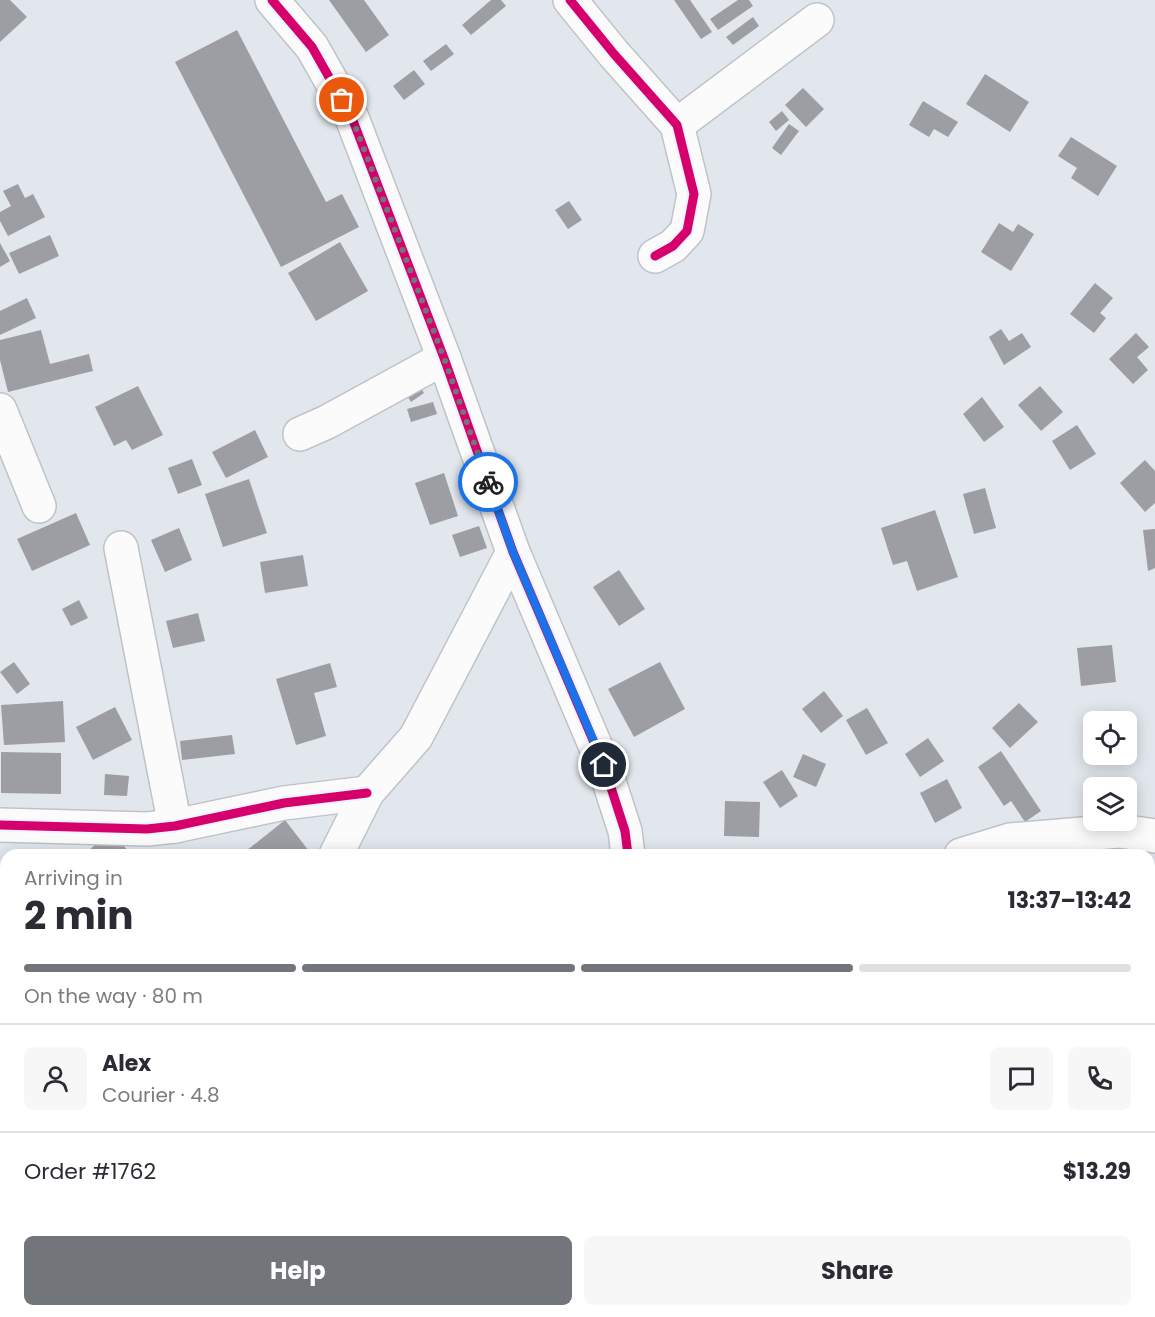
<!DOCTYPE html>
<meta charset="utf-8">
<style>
:root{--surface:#fff;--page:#f7f7f7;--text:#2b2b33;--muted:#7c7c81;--line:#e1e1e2;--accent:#72757a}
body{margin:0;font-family:Poppins,sans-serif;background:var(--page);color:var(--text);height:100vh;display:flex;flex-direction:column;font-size:22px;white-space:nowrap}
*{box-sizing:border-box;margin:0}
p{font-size:20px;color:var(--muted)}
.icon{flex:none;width:33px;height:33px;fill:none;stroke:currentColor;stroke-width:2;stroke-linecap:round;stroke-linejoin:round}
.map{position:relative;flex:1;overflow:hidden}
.sheet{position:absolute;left:0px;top:849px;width:1155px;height:468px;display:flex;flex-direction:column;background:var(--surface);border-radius:18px 18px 0 0;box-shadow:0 3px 15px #0003}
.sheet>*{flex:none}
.buttons{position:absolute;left:1083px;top:711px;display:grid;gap:12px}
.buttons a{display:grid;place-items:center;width:54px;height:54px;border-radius:9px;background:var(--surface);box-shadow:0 3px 15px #0003;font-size:30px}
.pin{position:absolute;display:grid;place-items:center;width:51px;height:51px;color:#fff;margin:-26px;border:3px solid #fff;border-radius:50%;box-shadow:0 2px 6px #0007}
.courier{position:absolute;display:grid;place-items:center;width:60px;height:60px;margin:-30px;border:4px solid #1a73e8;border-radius:50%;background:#fff;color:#222;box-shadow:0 2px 8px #0007}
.summary em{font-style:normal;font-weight:700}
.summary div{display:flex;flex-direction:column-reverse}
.summary{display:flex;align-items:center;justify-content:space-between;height:102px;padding:0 24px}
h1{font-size:39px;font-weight:700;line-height:45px}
.bar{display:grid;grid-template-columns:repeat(4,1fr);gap:9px 6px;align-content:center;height:72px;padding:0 24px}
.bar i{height:8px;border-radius:4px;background:var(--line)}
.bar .current{background:var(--accent)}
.bar p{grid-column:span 4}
.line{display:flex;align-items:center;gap:15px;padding:0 24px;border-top:2px solid var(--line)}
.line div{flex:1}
.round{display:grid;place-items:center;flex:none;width:63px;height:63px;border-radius:9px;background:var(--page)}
.primary-button{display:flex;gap:12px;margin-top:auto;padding:12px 24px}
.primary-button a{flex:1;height:69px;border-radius:9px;background:var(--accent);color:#fff;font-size:24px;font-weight:700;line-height:69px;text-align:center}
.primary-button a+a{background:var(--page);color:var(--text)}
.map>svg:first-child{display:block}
.building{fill:#9c9ea3}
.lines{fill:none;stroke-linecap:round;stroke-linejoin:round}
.minor-casing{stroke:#bfc3c8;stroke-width:36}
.minor{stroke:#fbfbfc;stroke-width:33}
.cycleway-casing{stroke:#ecf3fe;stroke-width:13}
.cycleway{stroke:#d6006c;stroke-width:9}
.done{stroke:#72757a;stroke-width:6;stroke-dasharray:0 10.8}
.route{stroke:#1a73e8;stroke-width:8}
</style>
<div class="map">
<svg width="1155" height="1317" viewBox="0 0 1155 1317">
<rect width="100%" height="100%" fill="#e2e7ed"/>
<g class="building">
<path d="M0 0H10L27 17 0 42Z"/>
<path d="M329 0H364L389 35 366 52Z"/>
<path d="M491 0H501L506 6 471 35 462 25Z"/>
<path d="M674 0H690L712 32 701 39Z"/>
<path d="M738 0H749L753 6 718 30 710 19Z"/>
<path d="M753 17 759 26 733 45 726 37Z"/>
<path d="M237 30 326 202 342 194 359 227 281 267 175 62Z"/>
<path d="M446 44 454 54 431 71 423 61Z"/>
<path d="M414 70 425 84 404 100 393 86Z"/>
<path d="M985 74 1029 102 1010 132 966 104Z"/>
<path d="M803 88 824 109 806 127 785 105Z"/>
<path d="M923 101 958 122 948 137 934 129 929 137 909 125Z"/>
<path d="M782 111 789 120 776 131 769 122Z"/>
<path d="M789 124 799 131 781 155 772 148Z"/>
<path d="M1071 137 1117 166 1098 196 1071 178 1077 168 1058 156Z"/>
<path d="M18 184 25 198 33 194 45 217 8 236 0 221V212L11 206 3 191Z"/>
<path d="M569 201 582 220 568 229 555 210Z"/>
<path d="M999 223 1013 232 1018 224 1034 234 1011 271 981 252Z"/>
<path d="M50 235 59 256 19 274 9 253Z"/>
<path d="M340 242 368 291 316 321 288 273Z"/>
<path d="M0 243 10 261 0 267Z"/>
<path d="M1095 283 1113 298 1100 313 1106 318 1094 333 1070 314Z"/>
<path d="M27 298 36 318 0 335V311Z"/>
<path d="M1001 329 1009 341 1022 333 1031 347 1004 365 989 337Z"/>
<path d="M41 330 50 364 89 354 93 371 8 392 0 360V340Z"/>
<path d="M1136 333 1149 347 1137 357 1148 370 1133 384 1109 359Z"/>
<path d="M417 382 424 393 411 402 404 391Z"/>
<path d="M138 386 163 435 132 450 126 440 114 446 95 407Z"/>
<path d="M1040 386 1063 412 1041 431 1018 405Z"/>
<path d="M982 397 1004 427 984 442 963 414Z"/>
<path d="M433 402 437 414 411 422 407 409Z"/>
<path d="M1077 425 1096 454 1070 470 1052 441Z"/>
<path d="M255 430 268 457 226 478 212 452Z"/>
<path d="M192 459 202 485 178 494 168 468Z"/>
<path d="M1145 460 1155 471V503L1145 512 1120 483Z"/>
<path d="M444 473 458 516 430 525 415 483Z"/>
<path d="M249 479 267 533 223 547 205 494Z"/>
<path d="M985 488 996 528 974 534 963 494Z"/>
<path d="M935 510 958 577 917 591 907 561 893 565 881 528Z"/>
<path d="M76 513 90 545 32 571 17 539Z"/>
<path d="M479 526 487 548 460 557 452 535Z"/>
<path d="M179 528 192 560 165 572 151 540Z"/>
<path d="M1155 529V568L1148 571 1143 530Z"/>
<path d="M303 555 308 586 265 593 260 562Z"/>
<path d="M619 570 645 609 619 626 593 587Z"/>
<path d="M79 600 88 618 71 626 62 609Z"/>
<path d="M198 613 205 641 173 648 166 621Z"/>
<path d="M1112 645 1116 682 1081 686 1077 648Z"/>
<path d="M14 662 30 684 17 694 0 672Z"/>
<path d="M660 662 685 709 634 737 608 689Z"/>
<path d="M330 663 337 687 314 693 326 736 296 745 276 679Z"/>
<path d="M824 691 843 716 821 733 802 709Z"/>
<path d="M63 701 65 742 4 745 1 705Z"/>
<path d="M1019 703 1038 722 1010 748 992 728Z"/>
<path d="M115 707 132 740 93 760 76 727Z"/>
<path d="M867 708 888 743 866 755 846 720Z"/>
<path d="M232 735 235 754 182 760 180 741Z"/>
<path d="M928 738 944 761 920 777 905 754Z"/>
<path d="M1001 751 1041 811 1025 822 1011 801 1004 806 978 767Z"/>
<path d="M1 752 61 753V794L1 793Z"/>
<path d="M803 754 826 764 816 787 793 777Z"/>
<path d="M782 770 798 796 780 808 763 782Z"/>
<path d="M105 774 129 776 127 796 104 795Z"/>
<path d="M947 779 962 808 935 823 920 793Z"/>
<path d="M725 801 760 802 759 837 724 836Z"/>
<path d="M285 820 312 855H241Z"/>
<path d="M112 831 128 851 123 855H83Z"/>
<path d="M876 850V855H827V853Z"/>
<path d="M0 881 6 883 0 901Z"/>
<path d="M1155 994V1039L1149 1049V1004Z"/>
<path d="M6 1037V1060L0 1056V1047Z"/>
<path d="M0 1211H6V1232L0 1233Z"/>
<path d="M6 1262V1302L0 1291V1266Z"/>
<path d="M107 1311H167L171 1317H98Z"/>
<path d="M459 1311H509L510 1317H451L450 1313Z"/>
<path d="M524 1311H608L614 1317H530Z"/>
<path d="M438 1313 439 1317H397V1314Z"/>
</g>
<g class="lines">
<g class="minor-casing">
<g id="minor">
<path d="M272 0 312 47 352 118 444 358 513 552 604 766 625 831 628 855"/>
<path d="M570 0 614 54 677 125 694 194 687 231 673 246 655 256"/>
<path d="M677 125 817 20"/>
<path d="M0 410 39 506"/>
<path d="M300 434 327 422 444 358"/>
<path d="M121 548 175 826"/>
<path d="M0 825 147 829 175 826 284 803 367 793"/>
<path d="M336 855 367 793 416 737 513 552"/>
<path d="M961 855 1010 840 1119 831 1155 836"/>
<path d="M0 1090 6 1092"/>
<path d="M73 1311 75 1317"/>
<path d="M703 1311 705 1317"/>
<path d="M22 1317 31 1311"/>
<path d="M339 1317 341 1311"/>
</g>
</g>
<use href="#minor" class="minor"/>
<g class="cycleway-casing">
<g id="cycleway">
<path d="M272 0 312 47 352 118 444 358 513 552 604 766 625 831 628 855"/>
<path d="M570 0 614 54 677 125 694 194 687 231 673 246 655 256"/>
<path d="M0 825 147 829 175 826 284 803 367 793"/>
</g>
</g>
<use href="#cycleway" class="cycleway"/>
</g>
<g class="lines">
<path class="done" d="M342 100 352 118 444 358 488 482"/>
<path class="route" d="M488 482 513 552 604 765"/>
</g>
</svg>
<div class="buttons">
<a><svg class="icon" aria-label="locate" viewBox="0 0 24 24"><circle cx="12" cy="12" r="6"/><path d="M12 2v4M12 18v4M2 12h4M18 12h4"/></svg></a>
<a><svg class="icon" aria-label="layers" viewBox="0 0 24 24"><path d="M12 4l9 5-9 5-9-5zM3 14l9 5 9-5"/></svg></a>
</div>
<div class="pin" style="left:342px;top:100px;background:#ea580c"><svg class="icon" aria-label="bag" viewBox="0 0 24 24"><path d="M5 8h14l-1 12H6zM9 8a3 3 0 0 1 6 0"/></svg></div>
<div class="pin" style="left:604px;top:765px;background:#1f2937"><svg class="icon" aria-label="home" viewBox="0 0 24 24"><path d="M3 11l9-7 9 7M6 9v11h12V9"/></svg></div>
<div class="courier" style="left:488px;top:482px"><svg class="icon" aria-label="bike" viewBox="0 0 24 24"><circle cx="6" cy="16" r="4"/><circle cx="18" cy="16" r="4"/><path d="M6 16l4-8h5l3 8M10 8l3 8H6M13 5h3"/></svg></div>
<section class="sheet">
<div class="summary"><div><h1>2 min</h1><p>Arriving in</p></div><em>13:37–13:42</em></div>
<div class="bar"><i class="current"></i><i class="current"></i><i class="current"></i><i></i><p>On the way · 80 m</p></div>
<div class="line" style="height:108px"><a class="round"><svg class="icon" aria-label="person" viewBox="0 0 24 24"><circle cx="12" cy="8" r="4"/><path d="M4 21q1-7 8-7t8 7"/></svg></a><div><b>Alex</b><p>Courier · 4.8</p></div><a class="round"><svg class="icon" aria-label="chat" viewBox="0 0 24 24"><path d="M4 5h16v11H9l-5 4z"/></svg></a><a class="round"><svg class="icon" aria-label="phone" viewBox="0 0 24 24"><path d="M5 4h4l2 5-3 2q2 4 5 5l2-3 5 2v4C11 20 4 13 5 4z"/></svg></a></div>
<div class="line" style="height:78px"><div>Order #1762</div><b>$13.29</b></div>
<div class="primary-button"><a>Help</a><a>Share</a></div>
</section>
</div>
